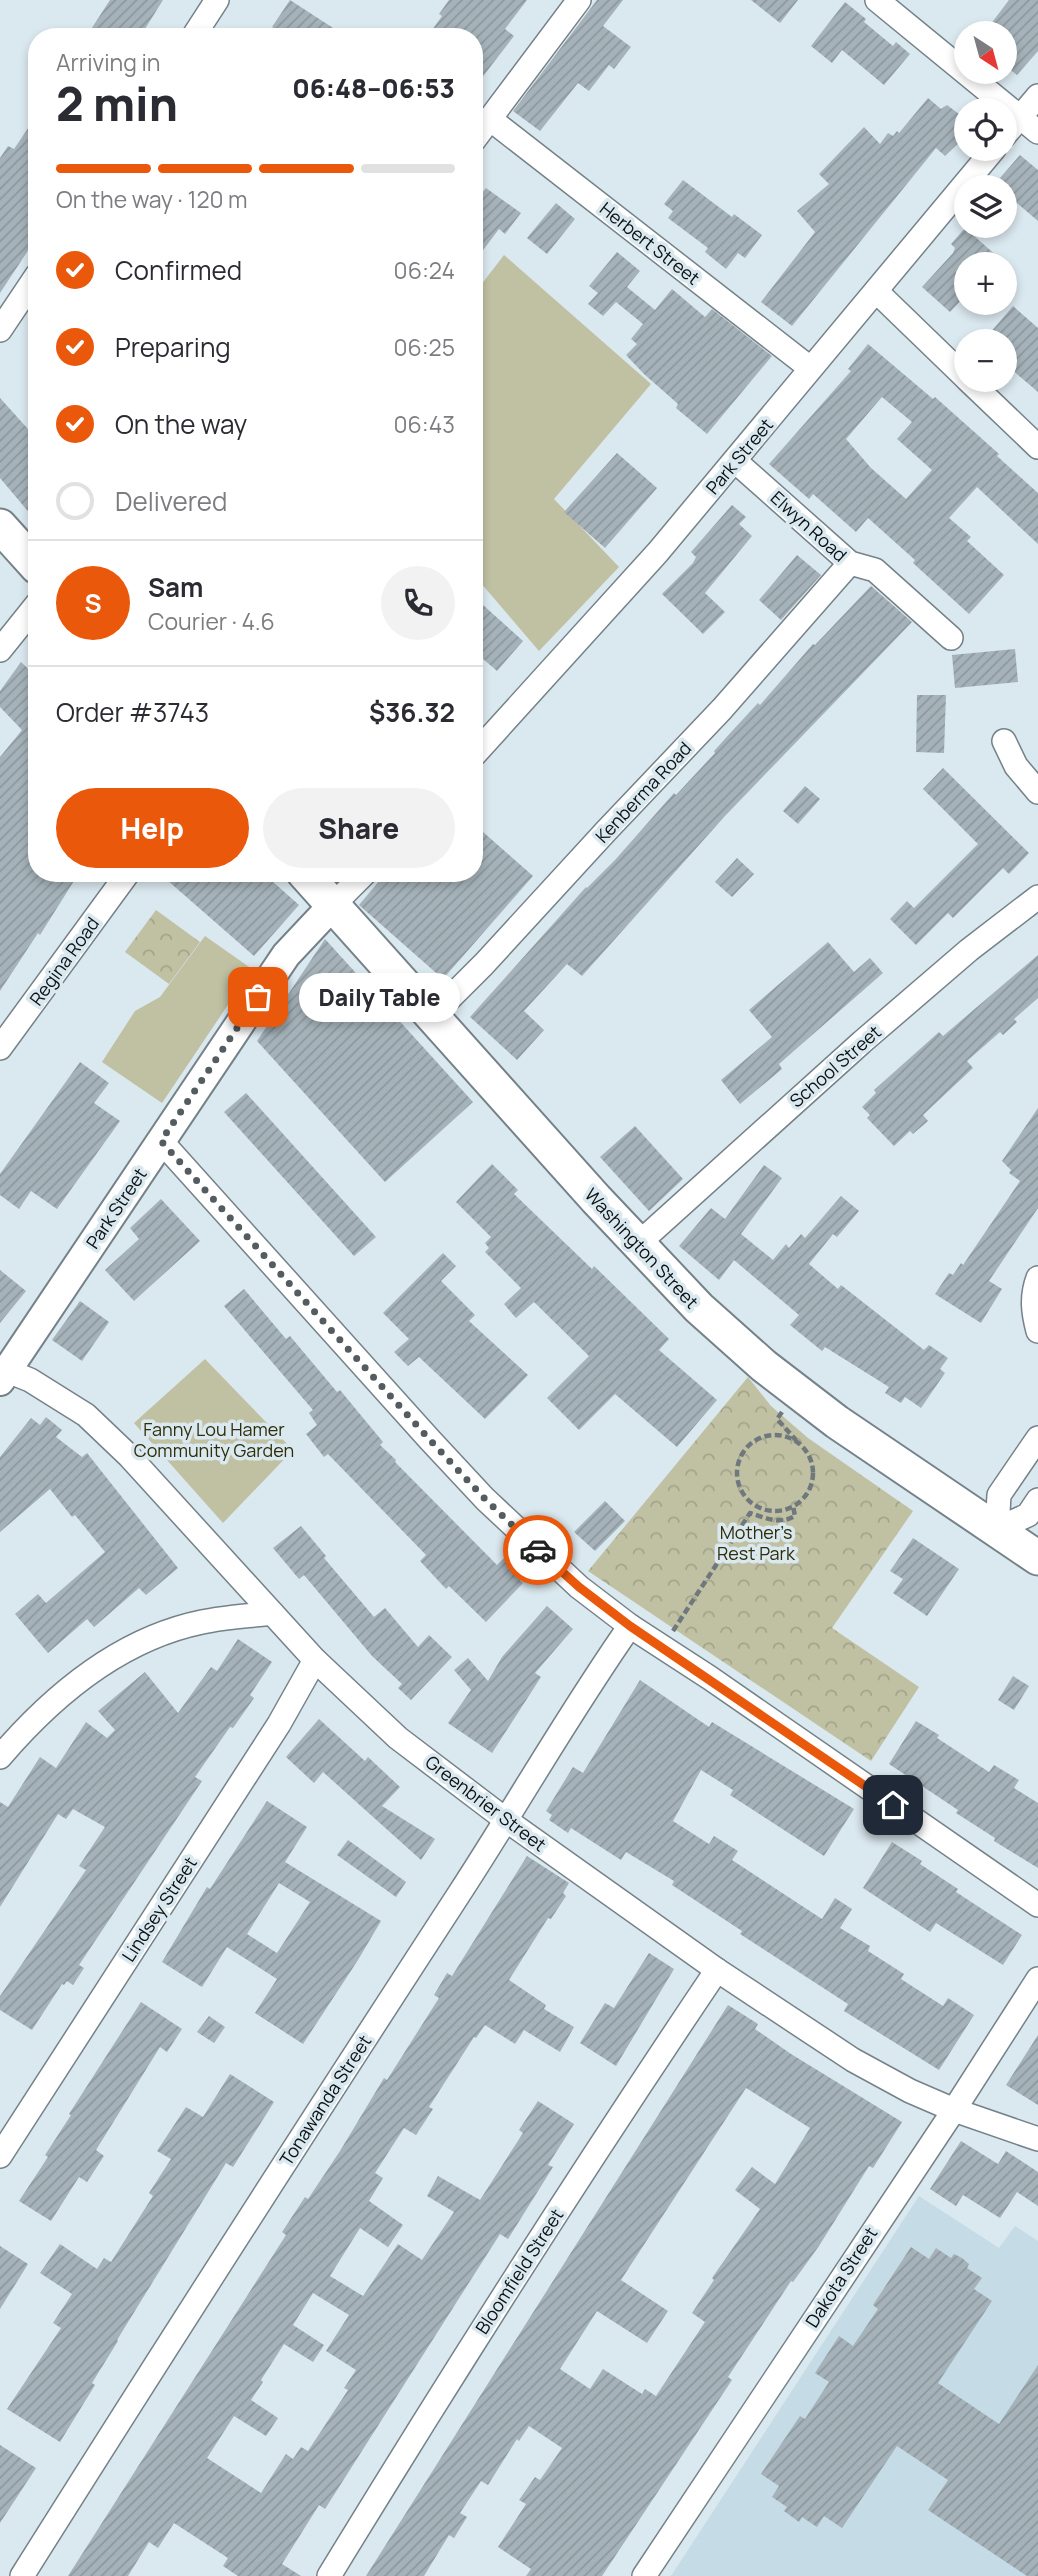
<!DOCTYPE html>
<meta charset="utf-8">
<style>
:root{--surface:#fff;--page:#f2f2f3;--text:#2b2b33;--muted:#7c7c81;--line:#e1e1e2;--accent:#ea580c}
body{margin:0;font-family:Manrope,sans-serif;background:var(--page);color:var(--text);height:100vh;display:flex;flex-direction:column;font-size:26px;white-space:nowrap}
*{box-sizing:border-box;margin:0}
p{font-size:23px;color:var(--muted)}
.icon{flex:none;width:38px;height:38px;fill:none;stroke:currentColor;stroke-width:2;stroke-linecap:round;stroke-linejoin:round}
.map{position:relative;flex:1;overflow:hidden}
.panel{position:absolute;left:28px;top:28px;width:455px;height:854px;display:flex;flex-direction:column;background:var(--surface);border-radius:28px;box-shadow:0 4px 10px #0003}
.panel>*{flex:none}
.needle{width:46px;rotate:144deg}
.fabs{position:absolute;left:954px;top:21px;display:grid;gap:14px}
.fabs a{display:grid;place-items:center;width:63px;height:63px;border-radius:50%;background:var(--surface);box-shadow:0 4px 10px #0003;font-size:35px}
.pin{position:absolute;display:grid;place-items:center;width:60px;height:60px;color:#fff;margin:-30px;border-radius:14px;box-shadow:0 4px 10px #0006}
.courier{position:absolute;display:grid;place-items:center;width:70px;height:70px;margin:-35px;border:5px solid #ea580c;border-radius:50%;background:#fff;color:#222;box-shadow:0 2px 9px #0007}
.bubble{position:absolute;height:49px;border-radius:24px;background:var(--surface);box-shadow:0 4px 10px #0003;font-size:23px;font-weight:800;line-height:49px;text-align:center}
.head em{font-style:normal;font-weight:800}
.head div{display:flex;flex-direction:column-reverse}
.head{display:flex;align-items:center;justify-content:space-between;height:119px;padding:0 28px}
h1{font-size:46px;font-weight:800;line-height:52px}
.bar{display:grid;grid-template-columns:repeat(4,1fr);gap:10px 7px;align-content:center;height:84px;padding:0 28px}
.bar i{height:9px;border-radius:5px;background:var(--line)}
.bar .on{background:var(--accent)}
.bar p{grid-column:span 4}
.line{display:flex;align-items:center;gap:18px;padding:0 28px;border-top:2px solid var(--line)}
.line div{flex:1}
.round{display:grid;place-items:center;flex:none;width:74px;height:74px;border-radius:37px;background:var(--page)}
ol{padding:0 28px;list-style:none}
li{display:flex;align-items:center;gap:21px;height:77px}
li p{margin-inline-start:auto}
li .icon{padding:7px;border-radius:50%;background:var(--accent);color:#fff;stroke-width:4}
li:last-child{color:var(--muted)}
li i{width:38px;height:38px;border:4px solid var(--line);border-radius:50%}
.button{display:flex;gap:14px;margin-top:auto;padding:14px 28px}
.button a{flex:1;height:80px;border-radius:42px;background:var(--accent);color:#fff;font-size:28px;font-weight:800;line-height:80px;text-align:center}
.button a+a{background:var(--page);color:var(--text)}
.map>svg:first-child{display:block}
.built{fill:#c5dbe5}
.park{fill:url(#park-crowns)}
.garden{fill:#c0c0a3}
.building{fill:url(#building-hatch);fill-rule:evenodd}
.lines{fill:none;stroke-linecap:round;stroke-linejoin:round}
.minor-casing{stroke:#758289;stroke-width:26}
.tertiary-casing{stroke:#758289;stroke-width:32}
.secondary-casing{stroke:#758289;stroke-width:37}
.path{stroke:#6f787c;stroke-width:4.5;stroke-dasharray:7 3.5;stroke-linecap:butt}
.minor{stroke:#fff;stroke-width:23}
.tertiary{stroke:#fff;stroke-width:28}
.secondary{stroke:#fff;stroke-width:33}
.done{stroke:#545c60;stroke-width:7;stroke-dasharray:0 12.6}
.route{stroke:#ea580c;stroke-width:9}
.labels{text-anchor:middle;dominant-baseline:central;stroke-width:7;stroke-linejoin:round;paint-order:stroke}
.street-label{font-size:18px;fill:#0c1113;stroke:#dae8ef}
.park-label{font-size:18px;fill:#2f2d0a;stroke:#dae8ef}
</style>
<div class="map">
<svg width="1038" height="2576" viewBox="0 0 1038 2576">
<defs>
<pattern id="park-crowns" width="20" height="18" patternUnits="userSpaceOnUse" patternTransform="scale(1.75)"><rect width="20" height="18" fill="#c0c0a3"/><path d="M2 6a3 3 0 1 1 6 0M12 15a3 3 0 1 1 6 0" fill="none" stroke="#a4a48b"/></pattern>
<pattern id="building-hatch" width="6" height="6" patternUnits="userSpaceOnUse" patternTransform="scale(1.75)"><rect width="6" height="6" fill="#a5b2b9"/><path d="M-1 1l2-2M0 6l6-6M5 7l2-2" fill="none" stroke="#8d989e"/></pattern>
</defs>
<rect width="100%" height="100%" fill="#dae8ef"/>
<path class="built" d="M919 2196 999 2248 1015 2226 1038 2241V2576H671Z"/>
<g class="park">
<path d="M156 910 200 942 169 984 125 952Z"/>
<path d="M748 1377 771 1406 808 1438 913 1511 832 1628 919 1687 871 1761 588 1571Z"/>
</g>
<g class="garden">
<path d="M504 255 651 384 554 499 619 567 539 651 474 575V294Z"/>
<path d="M205 936 252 969 162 1103 102 1062 135 1011 160 997Z"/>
<path d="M205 1359 293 1450 223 1523 134 1423Z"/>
</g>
<g class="building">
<path d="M110 0H163L140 37H86Z"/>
<path d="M290 0 347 37H287L272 27Z"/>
<path d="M449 0H527L505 29 514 36 474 88V37H427L442 16 439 14Z"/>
<path d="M597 0H623L603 26 631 47 614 69 609 65 589 91 578 83 540 131 513 111Z"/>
<path d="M751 0H798L780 23Z"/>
<path d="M1009 0H1038V51L1017 75 1004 65V33H984Z"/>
<path d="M845 2 866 19 864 22 893 46 896 42 910 54 884 85 842 50 832 63 811 46Z"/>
<path d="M928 98 941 109 947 105 959 114 955 120 966 128 963 139 945 156 936 148 792 326 761 302 815 232 797 211 829 184 819 174 864 127 880 144 888 133 893 136 897 131 899 133Z"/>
<path d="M37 115V237L0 293V158L8 146 14 149Z"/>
<path d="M1020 155 1038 170V221L1004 192V182L1000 178Z"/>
<path d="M683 180 732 217 734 214 762 235 745 258 738 253 726 269 705 252 708 248 668 218 673 211 664 204Z"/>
<path d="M486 188 521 213 505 234 499 229 474 262V203Z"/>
<path d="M556 203 575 219 547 254 527 238Z"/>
<path d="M965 228 1006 264H966V295L950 312 922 287 953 253 955 248 951 244Z"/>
<path d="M617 252 640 271 627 287 655 310 672 289 705 317 712 309 772 356 707 434 676 408 678 404 644 374 626 355 637 344 631 339 643 324 616 302 603 316 588 304 598 293 589 286Z"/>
<path d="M1013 306 1038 328V392L1004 363V341H983Z"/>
<path d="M868 344 933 399 935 397 999 454 997 456 1038 493V544L977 487 949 518 971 537 967 541 1004 575 969 614 913 563 915 560 868 518 856 532 813 494 809 499 769 464 851 371 848 369ZM882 397 912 422 897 439 932 470 906 499 871 468 846 439Z"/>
<path d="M0 398 37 439V522L0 478Z"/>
<path d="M617 453 657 488 605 548 564 512Z"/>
<path d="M732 505 746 517 739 524 752 536 705 593 725 612 703 634 662 594 693 563 696 557 691 552Z"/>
<path d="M797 555 821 575 781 620 759 600Z"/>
<path d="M871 586 912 622 725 816 582 976 567 964 524 1011 544 1030 517 1060 470 1017 586 887 587 888 615 860 674 793 676 795 715 753 714 751 733 730 758 703 760 705 813 644 815 645Z"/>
<path d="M483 605 523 641 497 671 474 651V615Z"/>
<path d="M1015 649 1018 682 955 688 952 655Z"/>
<path d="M21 662 37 677V873H79L40 935 38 933 0 991V757L22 730 0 707V691Z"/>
<path d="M917 695H946L944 753 916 752Z"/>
<path d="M943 768 1029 853 1009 874 1003 868 953 918 948 913 916 945 890 919 907 901 914 908 978 844 923 789Z"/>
<path d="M805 786 820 799 798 824 783 811Z"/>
<path d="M474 824 533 876 443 979 359 905 386 873H474Z"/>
<path d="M737 858 754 874 732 897 715 882Z"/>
<path d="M159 873H263L299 905 254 956Z"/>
<path d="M325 939 473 1102 385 1182 257 1041Z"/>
<path d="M828 942 854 972 870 958 883 973 779 1064 782 1069 740 1104 721 1080 772 1037 749 1010Z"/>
<path d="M1038 955V998L1014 1019 1017 1022 1003 1035 1000 1032 967 1061 973 1068 923 1115 928 1121 913 1134 910 1131 894 1146 867 1118 870 1115 862 1107 876 1093 874 1090 939 1032 943 1036Z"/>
<path d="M80 1062 109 1083 94 1103 120 1121 57 1209 31 1191 19 1209 0 1195V1174Z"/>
<path d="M246 1093 376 1237 354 1256 224 1112Z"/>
<path d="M1038 1108V1208L989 1281 1002 1289 981 1323 935 1294 949 1273 953 1275 961 1263 963 1265 1020 1181 1009 1173 1011 1170 1002 1161Z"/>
<path d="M635 1126 683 1179 649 1211 600 1157Z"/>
<path d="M492 1164 518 1190 514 1194 592 1269 594 1266 669 1339 659 1350 717 1400 677 1447 615 1394 579 1430 547 1398 589 1356 534 1302 516 1318 504 1304 521 1288 485 1252 489 1248 485 1243 491 1237 456 1202Z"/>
<path d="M764 1165 782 1178 741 1234 773 1260 786 1244 789 1248 801 1234 805 1238 841 1196 859 1211 837 1237 833 1234 809 1264 838 1289 841 1285 924 1350 929 1345 948 1358 940 1369 945 1373 921 1408 905 1397 901 1403 885 1393 889 1387 825 1347 822 1351 790 1325 799 1315 734 1260 719 1280 679 1246 711 1208 725 1219Z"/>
<path d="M161 1199 200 1241 134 1301 105 1270 139 1239 130 1228Z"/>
<path d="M443 1253 456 1266 441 1281 475 1315 469 1321 528 1375 485 1419 419 1357 408 1366 394 1352 409 1339 383 1313Z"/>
<path d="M0 1270 26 1291 0 1323Z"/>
<path d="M244 1289 286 1339 290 1336 337 1392 340 1390 383 1442 380 1445 396 1460 395 1462 497 1565 505 1557 520 1571 515 1576 523 1583 486 1622 449 1586 446 1589 420 1561 426 1555 328 1454 324 1457 306 1434 317 1425 309 1413 313 1410 224 1306Z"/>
<path d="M80 1301 109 1322 82 1361 52 1340Z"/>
<path d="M46 1417 62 1430 56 1437 82 1457 87 1453 178 1568 146 1595 139 1588 94 1627 87 1619 48 1653 15 1614 38 1594 46 1603 105 1552 75 1515 72 1517 50 1489 0 1532V1457L31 1418 40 1425Z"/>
<path d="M605 1501 625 1521 595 1551 574 1532Z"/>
<path d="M301 1526 326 1556 324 1558 374 1617 385 1608 418 1647 429 1635 452 1657 411 1700 398 1688 402 1684 372 1656 304 1575 299 1579 273 1548Z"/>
<path d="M913 1538 959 1569 927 1616 893 1593 903 1579 890 1571Z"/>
<path d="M547 1606 573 1629 535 1673 541 1677 492 1753 448 1723 471 1690 454 1670 468 1658 488 1681 502 1657Z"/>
<path d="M238 1639 272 1662 250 1695 254 1698 233 1728 230 1727 195 1777 202 1781 79 1965 84 1968 73 1985 67 1981 64 1985 62 1984 32 2030 0 2010V1996L86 1870 79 1866 105 1827 73 1809 66 1819 58 1814 0 1907V1802L8 1807 40 1757 56 1768 86 1722 107 1738 115 1730 98 1711 145 1672 178 1713 211 1667 217 1671Z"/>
<path d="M1013 1676 1029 1686 1014 1710 998 1700Z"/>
<path d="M640 1680 709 1727 712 1722 854 1809 824 1856 730 1795 733 1790 701 1770 673 1821 709 1844 714 1836 738 1851 732 1860 822 1919 835 1898 852 1909 840 1928 870 1946 868 1951 904 1974 901 1979 943 2006 948 1998 974 2015 939 2070 844 2011 848 2004 740 1934 742 1931 672 1885 674 1881 626 1852 621 1860 571 1828 568 1833 549 1820 552 1815 546 1811 573 1767 583 1773Z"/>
<path d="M319 1719 365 1761 368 1757 400 1787 382 1806 435 1839 421 1860 323 1772 314 1783 286 1757Z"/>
<path d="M916 1721 939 1735 937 1738 989 1772 994 1765 1019 1780 1014 1788 1038 1803V1868L994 1841 995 1838 956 1813 958 1810 889 1764Z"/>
<path d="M267 1801 307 1827 285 1862 381 1921 358 1960 303 2044 255 2013 277 1979 227 1947 202 1987 162 1962 207 1887 210 1889ZM279 1883 310 1902 277 1953 247 1934Z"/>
<path d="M348 1840 406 1882 396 1897 337 1855Z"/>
<path d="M892 1842 922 1861 920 1864 958 1889 956 1892 1022 1935 1003 1965 936 1923 930 1932 863 1888Z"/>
<path d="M527 1856 569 1883 563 1893 566 1896 551 1919 548 1918 509 1980 546 2005 544 2009 574 2027 560 2052 524 2030 515 2044 485 2025 476 2038 474 2037 429 2107 433 2109 416 2135 404 2128 375 2173 383 2178 369 2201 403 2225 388 2247 360 2228 330 2276 363 2296 398 2244 422 2260 454 2212 427 2196 438 2176 480 2200 523 2133 519 2130 538 2101 574 2124 548 2165 553 2167 508 2239 500 2234 325 2509 319 2505 282 2564 301 2576H238L223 2566 228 2558 174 2523 158 2548 149 2542 128 2576H68L286 2235 282 2232 305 2197 308 2199 340 2151 384 2078 387 2080 439 1998 434 1995 447 1973 452 1976ZM313 2293 349 2315 326 2351 356 2370 344 2388 348 2390 308 2451 301 2447 293 2459 286 2454 261 2493 207 2458 234 2416 266 2436 278 2418 251 2400 263 2382 261 2380 284 2344 313 2362 324 2345 293 2325Z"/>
<path d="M649 1953 674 1969 616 2066 580 2043 605 2003 614 2008Z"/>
<path d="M141 2002 182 2029 167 2052 160 2047 96 2150 104 2156 87 2182 79 2177 51 2221 19 2201 48 2157 45 2155 71 2115 69 2114Z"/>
<path d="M728 2005 758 2024 755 2029 791 2054 902 2122 873 2168 869 2166 819 2246 793 2282 791 2281 728 2377 732 2380 602 2576H526L531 2569 498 2547 526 2504 519 2500 535 2477 540 2480 562 2448 529 2426 519 2441 517 2439 488 2485 481 2481 460 2513 467 2517 454 2538 449 2535 424 2576H366ZM746 2088 810 2128 775 2184 752 2167 735 2190 760 2209 712 2278 714 2280 692 2313 705 2322 656 2396 645 2389 642 2394 603 2369 590 2389 560 2369 597 2311 647 2343 668 2311 621 2280Z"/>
<path d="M209 2016 225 2027 214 2043 197 2032Z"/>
<path d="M1038 2035V2105L1006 2085Z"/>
<path d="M230 2074 274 2102 233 2167 226 2163 117 2340 118 2341 92 2383 95 2385 60 2442 7 2409 61 2328 53 2323 72 2294 40 2273 60 2244 97 2269 104 2258 111 2262 153 2196 149 2193 171 2159 157 2151 186 2107 203 2117Z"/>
<path d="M961 2141 998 2164 1006 2151 1038 2172V2206L1017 2192 1000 2218 963 2195 956 2206 930 2189Z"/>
<path d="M0 2246 28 2264 0 2309Z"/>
<path d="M911 2247 929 2259 936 2248 951 2258 954 2254 962 2258 969 2264 967 2268 982 2278 974 2289 992 2301 938 2383 999 2424 1038 2365V2576H1027L928 2510 948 2480 897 2446 842 2528 824 2516 817 2527 802 2517 799 2522 784 2511 787 2507 772 2497 779 2486 761 2474 800 2416 805 2419 829 2382 815 2373 839 2336 853 2346 878 2309 873 2305Z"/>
<path d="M0 2445 36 2468 0 2523Z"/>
</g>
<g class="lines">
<g class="minor-casing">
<g id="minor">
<path d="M877 0 1038 132"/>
<path d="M193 37 217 0"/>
<path d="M490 119 810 368"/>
<path d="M1004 136 1038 96"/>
<path d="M474 140 579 0"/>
<path d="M876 291 966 378"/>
<path d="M0 330 37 275"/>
<path d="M968 380 1038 447"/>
<path d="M735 461 850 563 875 570 951 638"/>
<path d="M0 650 37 604"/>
<path d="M1004 741 1016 766 1038 792"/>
<path d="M474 755 658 552 994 149"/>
<path d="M333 905 365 873"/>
<path d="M431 1017 484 964 607 830 722 709 850 563"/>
<path d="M0 1048 128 873"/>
<path d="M161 1141 430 1440 485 1499 579 1587 630 1626 710 1678 1038 1905"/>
<path d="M639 1243 862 1042 969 950 1038 897"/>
<path d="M1038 1278C1031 1297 1033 1312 1038 1331"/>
<path d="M0 1368 30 1380 86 1415 129 1456 315 1660 398 1738 506 1820 717 1970 853 2060 910 2091 954 2110 1038 2139"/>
<path d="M1038 1438 999 1495 997 1529 1028 1515 1038 1500"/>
<path d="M0 1757C53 1695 119 1639 202 1622 225 1617 249 1616 272 1613"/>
<path d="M0 2156 279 1724 315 1660"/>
<path d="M22 2576C166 2347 312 2120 459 1894 517 1805 569 1713 630 1626"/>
<path d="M329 2576C454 2371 583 2169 717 1970"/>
<path d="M644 2576 954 2110 1038 1979"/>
</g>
</g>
<g class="tertiary-casing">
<path id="tertiary" d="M0 1381 286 955 333 905"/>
</g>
<g class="secondary-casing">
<g id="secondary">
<path d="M0 526 37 567"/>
<path d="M304 873 596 1199 699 1308 764 1366 837 1422 1038 1558"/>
</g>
</g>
<g class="path">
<path d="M782 1412 777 1419 796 1440"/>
<circle cx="775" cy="1473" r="38"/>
<path d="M673 1631 750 1513C766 1518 780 1525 795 1516L793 1506"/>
</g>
<use href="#minor" class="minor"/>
<use href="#tertiary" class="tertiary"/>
<use href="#secondary" class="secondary"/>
</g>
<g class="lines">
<path class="done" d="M258 997 161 1141 430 1440 485 1499 538 1550"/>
<path class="route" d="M538 1550 579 1587 630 1626 893 1805"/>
</g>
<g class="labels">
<g class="street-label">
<text transform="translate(650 243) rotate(38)">Herbert Street</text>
<text transform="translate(739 456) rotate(-50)">Park Street</text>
<text transform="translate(809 526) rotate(42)">Elwyn Road</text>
<text transform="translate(643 792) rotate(-47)">Kenberma Road</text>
<text transform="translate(64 961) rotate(-54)">Regina Road</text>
<text transform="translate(835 1066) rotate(-41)">School Street</text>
<text transform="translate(116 1208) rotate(-56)">Park Street</text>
<text transform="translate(642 1248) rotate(47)">Washington Street</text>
<text transform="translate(486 1803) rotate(37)">Greenbrier Street</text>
<text transform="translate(159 1909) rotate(-57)">Lindsey Street</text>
<text transform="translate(325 2100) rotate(-57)">Tonawanda Street</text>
<text transform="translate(519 2271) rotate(-57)">Bloomfield Street</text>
<text transform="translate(841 2277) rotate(-57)">Dakota Street</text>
</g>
<g class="park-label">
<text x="214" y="1429">Fanny Lou Hamer<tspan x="214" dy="21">Community Garden</tspan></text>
<text x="756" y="1532">Mother’s<tspan x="756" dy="21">Rest Park</tspan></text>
</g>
</g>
</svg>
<div class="fabs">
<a><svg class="needle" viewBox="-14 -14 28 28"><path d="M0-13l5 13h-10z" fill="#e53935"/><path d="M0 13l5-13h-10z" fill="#7c7c81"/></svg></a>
<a><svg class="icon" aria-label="locate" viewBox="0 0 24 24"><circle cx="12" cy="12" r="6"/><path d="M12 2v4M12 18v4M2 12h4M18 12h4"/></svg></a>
<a><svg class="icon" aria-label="layers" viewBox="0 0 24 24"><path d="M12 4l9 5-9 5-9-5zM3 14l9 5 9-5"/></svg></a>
<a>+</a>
<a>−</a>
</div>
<div class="pin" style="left:258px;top:997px;background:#ea580c"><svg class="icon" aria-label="bag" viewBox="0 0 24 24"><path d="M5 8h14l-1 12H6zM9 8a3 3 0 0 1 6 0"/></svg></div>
<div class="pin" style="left:893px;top:1805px;background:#1f2937"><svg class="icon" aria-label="home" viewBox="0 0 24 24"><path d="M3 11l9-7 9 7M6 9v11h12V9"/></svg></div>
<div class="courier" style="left:538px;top:1550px"><svg class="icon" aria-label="car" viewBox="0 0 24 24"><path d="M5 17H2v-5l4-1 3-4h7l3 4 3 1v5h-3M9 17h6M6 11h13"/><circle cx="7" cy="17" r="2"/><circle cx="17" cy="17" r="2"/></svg></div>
<div class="bubble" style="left:299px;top:973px;width:161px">Daily Table</div>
<section class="panel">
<div class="head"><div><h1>2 min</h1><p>Arriving in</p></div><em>06:48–06:53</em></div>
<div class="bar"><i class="on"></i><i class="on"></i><i class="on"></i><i></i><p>On the way · 120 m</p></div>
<ol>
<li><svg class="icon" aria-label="check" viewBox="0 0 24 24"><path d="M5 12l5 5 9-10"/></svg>Confirmed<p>06:24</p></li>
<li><svg class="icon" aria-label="check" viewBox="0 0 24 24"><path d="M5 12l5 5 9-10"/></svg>Preparing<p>06:25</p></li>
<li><svg class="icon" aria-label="check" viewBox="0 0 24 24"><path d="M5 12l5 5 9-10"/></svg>On the way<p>06:43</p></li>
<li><i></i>Delivered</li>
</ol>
<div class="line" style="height:126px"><b class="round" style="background:var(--accent);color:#fff">S</b><div><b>Sam</b><p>Courier · 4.6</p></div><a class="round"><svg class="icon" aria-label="phone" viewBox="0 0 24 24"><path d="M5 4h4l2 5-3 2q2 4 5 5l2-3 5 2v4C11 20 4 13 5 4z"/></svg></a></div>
<div class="line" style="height:91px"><div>Order #3743</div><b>$36.32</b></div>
<div class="button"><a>Help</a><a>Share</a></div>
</section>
</div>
